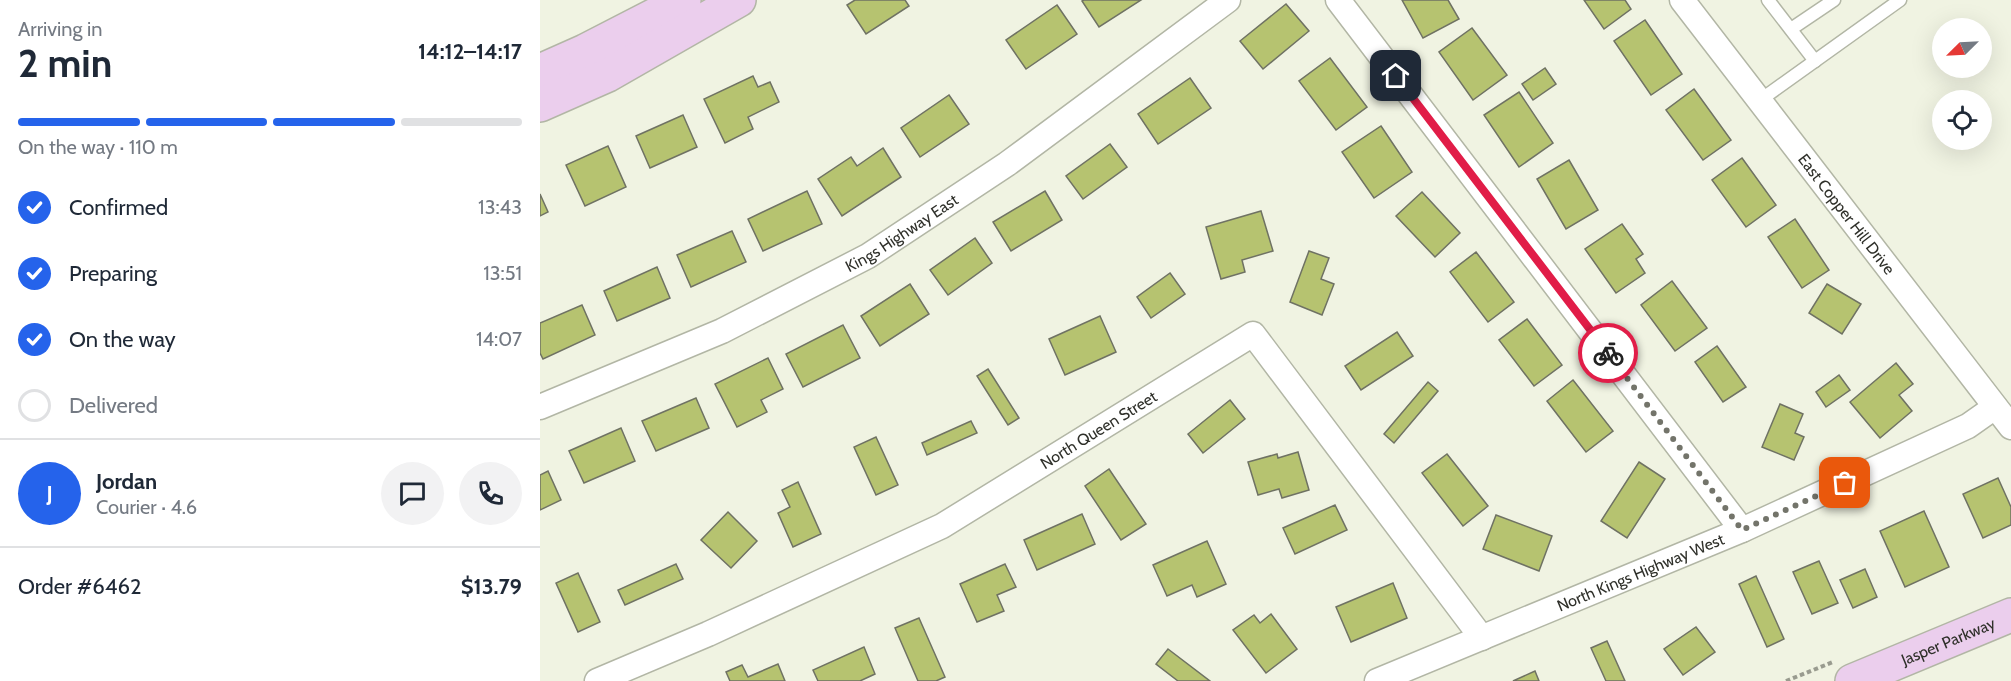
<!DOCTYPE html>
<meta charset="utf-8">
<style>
:root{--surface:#fff;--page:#f2f2f3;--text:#1f2937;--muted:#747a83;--line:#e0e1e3;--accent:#2563eb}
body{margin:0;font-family:Cabin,sans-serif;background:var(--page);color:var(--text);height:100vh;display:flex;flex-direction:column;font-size:22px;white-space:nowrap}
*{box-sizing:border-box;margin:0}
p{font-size:20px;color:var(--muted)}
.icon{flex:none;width:33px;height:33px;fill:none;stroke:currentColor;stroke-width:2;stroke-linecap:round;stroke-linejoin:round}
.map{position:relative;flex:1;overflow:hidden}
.panel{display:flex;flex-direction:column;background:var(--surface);width:540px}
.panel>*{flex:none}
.needle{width:39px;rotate:246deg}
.controls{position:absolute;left:1392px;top:18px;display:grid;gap:12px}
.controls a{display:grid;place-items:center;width:60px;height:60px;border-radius:50%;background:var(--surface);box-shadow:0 6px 24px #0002;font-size:30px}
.pin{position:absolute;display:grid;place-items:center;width:51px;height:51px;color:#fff;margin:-26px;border-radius:12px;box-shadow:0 3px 9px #0006}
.courier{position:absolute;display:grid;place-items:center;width:60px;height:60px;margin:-30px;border:4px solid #e11d48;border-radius:50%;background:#fff;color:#222;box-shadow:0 2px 8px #0007}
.overview em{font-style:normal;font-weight:700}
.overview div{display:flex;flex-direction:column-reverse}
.overview{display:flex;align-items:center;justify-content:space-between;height:102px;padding:0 18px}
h1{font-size:39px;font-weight:700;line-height:45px}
.bar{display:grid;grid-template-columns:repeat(4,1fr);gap:9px 6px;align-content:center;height:72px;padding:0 18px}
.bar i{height:8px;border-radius:4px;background:var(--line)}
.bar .active{background:var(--accent)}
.bar p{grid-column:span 4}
.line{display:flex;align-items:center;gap:15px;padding:0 18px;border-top:2px solid var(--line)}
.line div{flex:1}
.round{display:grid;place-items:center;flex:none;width:63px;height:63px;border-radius:32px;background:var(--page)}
ol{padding:0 18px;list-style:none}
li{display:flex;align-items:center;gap:18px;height:66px}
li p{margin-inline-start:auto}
li .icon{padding:6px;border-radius:50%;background:var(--accent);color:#fff;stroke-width:4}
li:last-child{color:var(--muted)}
li i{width:33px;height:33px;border:3px solid var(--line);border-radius:50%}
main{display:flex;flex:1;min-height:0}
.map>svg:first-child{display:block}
.building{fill:#b6c370;stroke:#6f7263;stroke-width:1.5}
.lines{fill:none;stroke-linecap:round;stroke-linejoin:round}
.lane-casing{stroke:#b2b6a5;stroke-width:15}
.street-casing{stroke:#b2b6a5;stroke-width:27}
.secondary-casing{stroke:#b2b6a5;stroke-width:36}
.path{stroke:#999b8f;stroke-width:4;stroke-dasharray:4.5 3;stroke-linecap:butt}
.lane{stroke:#fff;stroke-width:12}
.street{stroke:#fff;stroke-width:24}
.secondary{stroke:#ebceed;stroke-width:33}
.done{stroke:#73746a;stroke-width:6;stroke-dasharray:0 10.8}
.route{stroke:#e11d48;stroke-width:8}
.labels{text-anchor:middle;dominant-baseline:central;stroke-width:4.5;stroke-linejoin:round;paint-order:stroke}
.street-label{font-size:16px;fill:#2f302a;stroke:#fff}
</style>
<main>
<section class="panel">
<div class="overview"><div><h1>2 min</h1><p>Arriving in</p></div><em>14:12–14:17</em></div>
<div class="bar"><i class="active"></i><i class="active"></i><i class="active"></i><i></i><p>On the way · 110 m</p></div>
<ol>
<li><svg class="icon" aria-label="check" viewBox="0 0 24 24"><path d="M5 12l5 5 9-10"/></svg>Confirmed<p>13:43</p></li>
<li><svg class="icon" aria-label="check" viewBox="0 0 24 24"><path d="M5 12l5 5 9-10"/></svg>Preparing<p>13:51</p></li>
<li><svg class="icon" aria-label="check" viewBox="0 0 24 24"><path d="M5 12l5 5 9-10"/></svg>On the way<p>14:07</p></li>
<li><i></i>Delivered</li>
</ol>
<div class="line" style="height:108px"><b class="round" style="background:var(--accent);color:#fff">J</b><div><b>Jordan</b><p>Courier · 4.6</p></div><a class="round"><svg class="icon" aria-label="chat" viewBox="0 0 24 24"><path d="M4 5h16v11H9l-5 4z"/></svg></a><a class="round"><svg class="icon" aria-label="phone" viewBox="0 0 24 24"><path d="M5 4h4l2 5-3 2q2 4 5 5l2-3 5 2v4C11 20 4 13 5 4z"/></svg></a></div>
<div class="line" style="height:78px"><div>Order #6462</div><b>$13.79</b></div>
</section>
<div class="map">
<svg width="1471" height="681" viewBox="0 0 1471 681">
<rect width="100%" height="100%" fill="#f0f3e2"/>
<g class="building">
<path d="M315 0H365L369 6 326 34 307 5Z"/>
<path d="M544 0H601L559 27 542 1Z"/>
<path d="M862 0H908L919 19 883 38Z"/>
<path d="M1044 0H1085L1091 9 1064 29Z"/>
<path d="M746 4 769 31 723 69 700 41Z"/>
<path d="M517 5 537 34 486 69 466 40Z"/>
<path d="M1105 20 1142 74 1111 95 1074 41Z"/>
<path d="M932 28 967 75 933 100 899 52Z"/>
<path d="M790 58 827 107 796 130 759 81Z"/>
<path d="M1005 68 1016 84 993 100 982 84Z"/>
<path d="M213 76 218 87 230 82 239 102 208 117 213 129 185 143 164 99Z"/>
<path d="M650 78 671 108 618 144 598 114Z"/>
<path d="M1154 89 1191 140 1163 160 1126 110Z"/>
<path d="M979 92 1013 143 979 167 944 115Z"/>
<path d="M409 95 429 124 380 157 361 128Z"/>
<path d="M143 115 157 147 110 168 96 136Z"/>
<path d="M841 126 872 172 834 198 802 152Z"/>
<path d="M570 144 587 167 543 199 526 176Z"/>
<path d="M68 146 86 187 45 206 26 165Z"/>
<path d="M343 148 361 177 302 216 278 179 311 157 317 166Z"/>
<path d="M1202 158 1236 205 1206 227 1172 180Z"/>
<path d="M1029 160 1058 210 1026 229 997 179Z"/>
<path d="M267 191 282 224 223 251 208 219Z"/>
<path d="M505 191 522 220 471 251 453 222Z"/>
<path d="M882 192 920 233 895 257 856 216Z"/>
<path d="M0 194 8 212 0 216Z"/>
<path d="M721 211 733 251 702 260 705 272 681 279 666 227Z"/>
<path d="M1255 219 1289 270 1262 288 1228 237Z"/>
<path d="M1082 224 1103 254 1096 259 1105 273 1076 293 1045 249Z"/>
<path d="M192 231 206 262 151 287 137 255Z"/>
<path d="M435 238 452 263 408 295 390 270Z"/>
<path d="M769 251 789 258 781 279 794 284 782 315 750 302Z"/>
<path d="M936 252 974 302 948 322 910 272Z"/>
<path d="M117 267 130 298 77 321 64 291Z"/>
<path d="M630 273 645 294 611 318 597 297Z"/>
<path d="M1132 281 1167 328 1135 351 1101 305Z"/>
<path d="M370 284 389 314 340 346 321 316Z"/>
<path d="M1287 284 1321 304 1302 334 1269 313Z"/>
<path d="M42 305 55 335 3 359 0 353V323Z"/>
<path d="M560 316 576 352 525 375 509 339Z"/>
<path d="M987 319 1022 365 994 386 959 340Z"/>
<path d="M303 325 320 358 263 387 246 354Z"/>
<path d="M857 332 873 356 821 390 805 366Z"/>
<path d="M1177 346 1206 387 1183 402 1155 362Z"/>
<path d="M228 358 243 389 221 400 227 412 197 427 175 384Z"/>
<path d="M1356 363 1373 384 1359 395 1372 411 1340 438 1310 402Z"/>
<path d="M448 369 479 418 468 425 437 376Z"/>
<path d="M1299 375 1310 390 1286 407 1276 392Z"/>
<path d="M1033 380 1073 431 1046 452 1007 401Z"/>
<path d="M888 382 898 391 854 443 844 434Z"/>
<path d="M156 398 169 428 116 451 102 421Z"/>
<path d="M690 400 705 419 663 453 648 434Z"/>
<path d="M1240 404 1263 414 1255 433 1264 437 1254 460 1222 447Z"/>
<path d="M431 421 437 433 387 455 382 443Z"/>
<path d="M81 428 95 461 44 483 29 451Z"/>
<path d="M336 437 358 485 336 495 314 447Z"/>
<path d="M758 452 769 490 742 498 739 489 718 495 708 462 737 454 738 458Z"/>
<path d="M907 454 948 506 923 526 882 473Z"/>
<path d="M1099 462 1125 479 1087 538 1061 521Z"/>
<path d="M569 469 606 524 581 540 545 486Z"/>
<path d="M8 471 21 500 0 510V475Z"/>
<path d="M1458 478 1471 507V525L1443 538 1423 494Z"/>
<path d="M258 482 281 534 253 547 238 513 250 507 242 490Z"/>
<path d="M795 505 807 530 755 554 743 528Z"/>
<path d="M1384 511 1409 567 1365 587 1340 531Z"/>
<path d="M188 512 217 541 191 568 161 540Z"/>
<path d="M542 514 555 544 497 570 484 540Z"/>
<path d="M956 515 1012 536 999 571 943 549Z"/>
<path d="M667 541 686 584 657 597 652 585 627 596 613 565Z"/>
<path d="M1279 561 1298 603 1272 614 1253 572Z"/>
<path d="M136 564 143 579 85 605 78 590Z"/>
<path d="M465 564 476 587 457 595 464 611 437 622 420 584Z"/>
<path d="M1325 569 1337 597 1313 608 1300 580Z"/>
<path d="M38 573 60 622 38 632 16 583Z"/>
<path d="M1216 576 1244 639 1227 647 1199 584Z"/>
<path d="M853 583 867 618 811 642 796 607Z"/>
<path d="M731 614 757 649 726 673 693 630 714 615 720 623Z"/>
<path d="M379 618 405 677 396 681H378L355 628Z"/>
<path d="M1156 627 1175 652 1143 675 1124 649Z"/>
<path d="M1067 641 1085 681H1066L1051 648Z"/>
<path d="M324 647 335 674 320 681H278L273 670Z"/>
<path d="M628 649 670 681H638L616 664Z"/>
<path d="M238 664 245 681H190L186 672 202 665 208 677Z"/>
<path d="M995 671 999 681H973Z"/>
</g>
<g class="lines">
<g class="lane-casing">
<g id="lane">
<path d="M1228 0 1275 61"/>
<path d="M1251 29 1294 0"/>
<path d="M1219 101 1360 0"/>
</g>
</g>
<g class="street-casing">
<g id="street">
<path d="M798 0 1202 530"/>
<path id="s1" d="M1142 0 1471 427"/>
<path id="s2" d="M0 407 182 331 328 256 467 164 688 0"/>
<path id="s3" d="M57 681 168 634 402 526 713 334 942 638"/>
<path id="s4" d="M837 681 1202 530 1428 426 1455 407"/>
</g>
</g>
<g class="secondary-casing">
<g id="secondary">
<path d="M0 71 45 51 144 0"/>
<path d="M0 105 68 75 199 0"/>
<path id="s5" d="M1312 681 1471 615"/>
</g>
</g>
<path class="path" d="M1246 681 1293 662"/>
<use href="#lane" class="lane"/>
<use href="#street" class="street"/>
<use href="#secondary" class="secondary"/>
</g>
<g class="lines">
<path class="done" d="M1068 353 1202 530 1305 483"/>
<path class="route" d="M856 76 1068 353"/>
</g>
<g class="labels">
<g class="street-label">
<text stroke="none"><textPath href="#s1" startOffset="270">East Copper Hill Drive</textPath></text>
<text stroke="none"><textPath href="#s2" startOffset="402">Kings Highway East</textPath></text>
<text stroke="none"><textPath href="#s3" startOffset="562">North Queen Street</textPath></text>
<text stroke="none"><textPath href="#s4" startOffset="285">North Kings Highway West</textPath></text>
<text stroke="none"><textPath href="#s5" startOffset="104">Jasper Parkway</textPath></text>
</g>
</g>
</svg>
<div class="controls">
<a><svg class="needle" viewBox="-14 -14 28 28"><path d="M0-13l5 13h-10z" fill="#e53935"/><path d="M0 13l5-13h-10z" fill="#747a83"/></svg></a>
<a><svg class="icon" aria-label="locate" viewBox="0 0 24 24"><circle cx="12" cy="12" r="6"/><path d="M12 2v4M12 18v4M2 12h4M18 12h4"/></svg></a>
</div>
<div class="pin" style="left:1305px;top:483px;background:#ea580c"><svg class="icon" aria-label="bag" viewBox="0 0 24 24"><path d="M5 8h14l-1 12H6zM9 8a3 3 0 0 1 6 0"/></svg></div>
<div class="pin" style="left:856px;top:76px;background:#1f2937"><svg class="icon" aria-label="home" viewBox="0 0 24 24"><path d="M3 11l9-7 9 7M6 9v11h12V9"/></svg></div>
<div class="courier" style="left:1068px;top:353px"><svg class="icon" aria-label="bike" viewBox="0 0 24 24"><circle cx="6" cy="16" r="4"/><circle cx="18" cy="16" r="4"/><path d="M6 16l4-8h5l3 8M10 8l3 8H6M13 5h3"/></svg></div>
</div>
</main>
